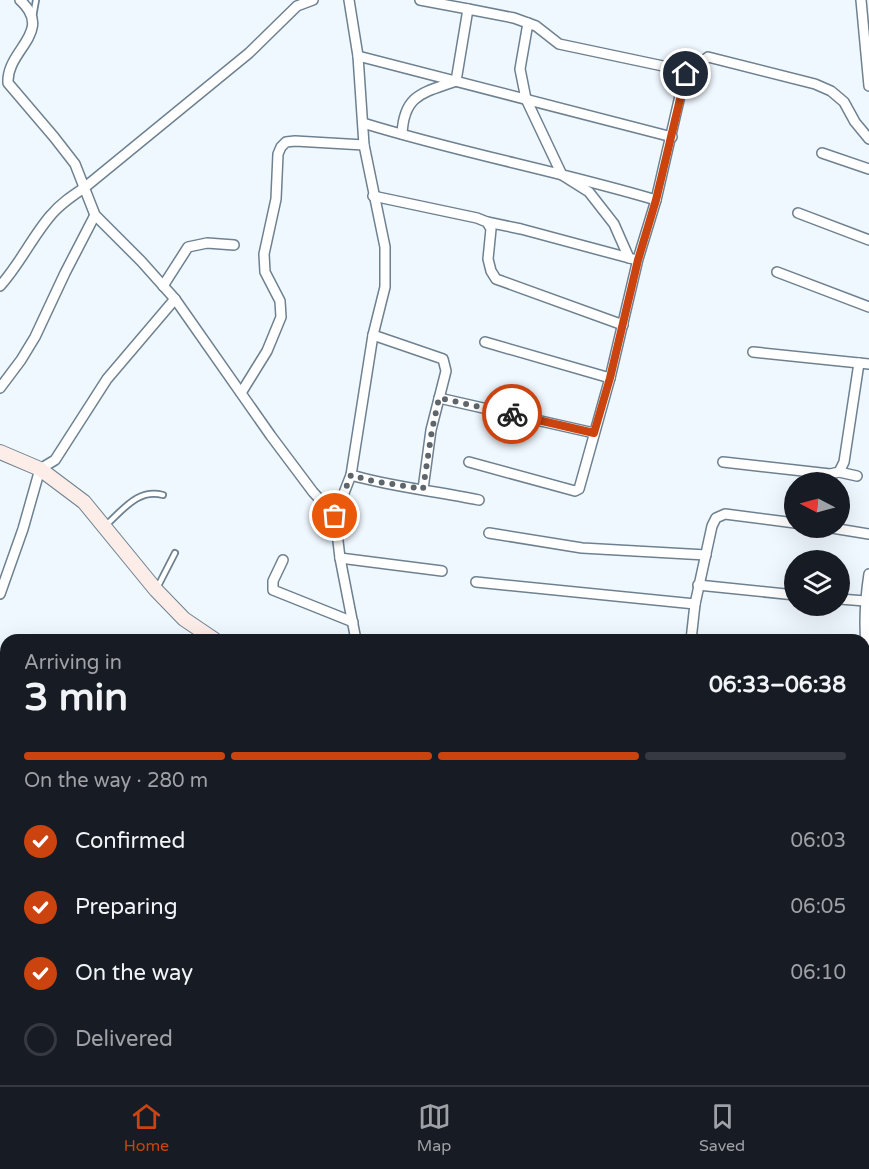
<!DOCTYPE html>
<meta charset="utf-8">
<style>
:root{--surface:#171b24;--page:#242831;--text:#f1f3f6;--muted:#9ea1a6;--line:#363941;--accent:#cb440f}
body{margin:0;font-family:"Varela Round",sans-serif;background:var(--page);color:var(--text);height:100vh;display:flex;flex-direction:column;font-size:22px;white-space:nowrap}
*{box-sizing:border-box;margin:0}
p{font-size:20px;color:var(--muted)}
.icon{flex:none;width:33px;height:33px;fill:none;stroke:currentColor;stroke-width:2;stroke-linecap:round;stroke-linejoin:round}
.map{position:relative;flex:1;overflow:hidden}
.side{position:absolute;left:0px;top:634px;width:870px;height:452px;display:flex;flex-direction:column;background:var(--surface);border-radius:18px 18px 0 0;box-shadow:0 6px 24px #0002}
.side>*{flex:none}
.needle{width:39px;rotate:276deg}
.buttons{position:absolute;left:784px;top:472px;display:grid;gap:12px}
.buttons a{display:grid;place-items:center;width:66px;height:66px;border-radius:50%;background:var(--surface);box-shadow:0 6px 24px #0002;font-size:30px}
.pin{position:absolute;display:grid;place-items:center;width:51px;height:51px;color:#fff;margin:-26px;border:3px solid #fff;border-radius:50%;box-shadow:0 2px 6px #0007}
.courier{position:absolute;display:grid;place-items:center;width:60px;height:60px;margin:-30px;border:4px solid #cb440f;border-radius:50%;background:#fff;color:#222;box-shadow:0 2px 8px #0007}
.overview em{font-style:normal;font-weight:800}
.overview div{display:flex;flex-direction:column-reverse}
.overview{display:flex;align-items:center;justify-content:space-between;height:102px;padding:0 24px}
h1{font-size:39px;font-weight:800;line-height:45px}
.bar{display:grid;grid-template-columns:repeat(4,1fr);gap:9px 6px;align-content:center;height:72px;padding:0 24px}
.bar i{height:8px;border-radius:4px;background:var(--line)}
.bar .current{background:var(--accent)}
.bar p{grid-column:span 4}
ol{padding:0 24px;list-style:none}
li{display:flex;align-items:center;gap:18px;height:66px}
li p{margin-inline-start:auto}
li .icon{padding:6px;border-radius:50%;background:var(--accent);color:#fff;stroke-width:4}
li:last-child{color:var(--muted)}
li i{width:33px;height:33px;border:3px solid var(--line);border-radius:50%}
.dock{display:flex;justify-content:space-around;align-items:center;height:84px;border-top:2px solid var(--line);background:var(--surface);font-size:16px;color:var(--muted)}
.dock a{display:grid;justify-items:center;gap:3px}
.dock .current{color:var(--accent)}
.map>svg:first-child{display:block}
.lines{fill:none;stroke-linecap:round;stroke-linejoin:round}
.lane-casing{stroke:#6e8190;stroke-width:8}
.street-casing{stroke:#6e8190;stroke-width:12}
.secondary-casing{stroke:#6e8190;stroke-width:16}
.lane{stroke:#fff;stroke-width:4.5}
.street{stroke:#fff;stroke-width:9}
.secondary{stroke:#fcede8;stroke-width:14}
.done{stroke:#5e666c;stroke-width:6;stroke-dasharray:0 10.8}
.route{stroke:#cb440f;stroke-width:8}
</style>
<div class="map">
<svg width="869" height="1085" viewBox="0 0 869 1085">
<rect width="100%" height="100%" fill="#f0f8ff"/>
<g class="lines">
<g class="lane-casing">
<g id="lane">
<path d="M33 17 36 0"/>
<path d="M105 526C123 510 138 488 163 495"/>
<path d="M157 588 175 553"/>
</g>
</g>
<g class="street-casing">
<g id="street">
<path d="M20 0C55 32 6 50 8 83L54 137 75 164 95 215 141 261 175 299 271 436 313 492 335 516"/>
<path d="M349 0 358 56 364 145 385 247V287L373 335 351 475 335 516 340 558 356 640"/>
<path d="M420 0 468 9"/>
<path d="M861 0 869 86"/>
<path d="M528 23 520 69 526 99 562 175 589 192 614 224 629 258"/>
<path d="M358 56 672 137"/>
<path d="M363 123C460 153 559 171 656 200"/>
<path d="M402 134C404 94 423 93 456 81L468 9 514 18 536 26 559 44 663 66 685 74"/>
<path d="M822 153 869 169"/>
<path d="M373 196 477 218 487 222 491 229 488 259 491 271 496 279 623 325"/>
<path d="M798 213 869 240"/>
<path d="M487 222 521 229 633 259"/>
<path d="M777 272 869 307"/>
<path d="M0 286C20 264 32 237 51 215 60 204 72 196 84 188L249 53 297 6 313 0"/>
<path d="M163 286 188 247 207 243 234 245"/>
<path d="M373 335 443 359 446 371 431 430 423 489"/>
<path d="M485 342 610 378"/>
<path d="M753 352 869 364"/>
<path d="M0 388 21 360 35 337 65 273 95 215"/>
<path d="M241 393 267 351 281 317 280 301 265 272 264 254 276 199 278 154 281 147 286 142 295 141 364 145"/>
<path d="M439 398 594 433"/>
<path d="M469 462 575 491 579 489 610 378 638 259 656 200 685 74 708 57 815 84 831 91 844 102 855 122 869 139"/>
<path d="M723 462 830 474 839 472 844 462 859 363"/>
<path d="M839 472 857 476"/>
<path d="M351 475C392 487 436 491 479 500"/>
<path d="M832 528 869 534"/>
<path d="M489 533 582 548 706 555"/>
<path d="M340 558 442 571"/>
<path d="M283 560 273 581V590L353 622"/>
<path d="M869 574C864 606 863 635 869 668"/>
<path d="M476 582 695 604"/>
<path d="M698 585 795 595"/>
<path d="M0 594 23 529 40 469 55 460 107 379 175 299"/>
<path d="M840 599 865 601"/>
<path d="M691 640 695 604 712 526 716 518 725 514 795 523"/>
<path d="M864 676H869"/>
<path d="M0 710 6 707"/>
<path d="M864 851 869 852"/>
<path d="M0 929 6 932"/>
<path d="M864 957 869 960"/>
<path d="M864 1024 869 1027"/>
<path d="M554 1080 566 1085"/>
<path d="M825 1080 835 1085"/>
<path d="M0 1082 5 1085"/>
<path d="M308 1085 313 1080"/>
<path d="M521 1085 523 1080"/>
<path d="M713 1085 714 1080"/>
</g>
</g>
<g class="secondary-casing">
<g id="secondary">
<path d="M0 452 40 469 84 502 156 590 184 619 215 640"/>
<path d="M864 787 869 788"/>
</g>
</g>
<use href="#lane" class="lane"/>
<use href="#street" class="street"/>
<use href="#secondary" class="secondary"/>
</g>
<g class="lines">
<path class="done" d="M335 516 351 475 373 481 423 489 432 430 439 398 512 414"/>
<path class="route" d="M512 414 594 433 610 378 638 260 656 200 686 74"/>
</g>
</svg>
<div class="buttons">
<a><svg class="needle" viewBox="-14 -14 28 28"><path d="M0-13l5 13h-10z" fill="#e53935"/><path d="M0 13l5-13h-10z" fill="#9ea1a6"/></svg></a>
<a><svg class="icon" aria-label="layers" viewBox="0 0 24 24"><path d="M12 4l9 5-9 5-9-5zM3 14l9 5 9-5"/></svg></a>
</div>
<div class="pin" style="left:335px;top:516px;background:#ea580c"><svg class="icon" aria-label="bag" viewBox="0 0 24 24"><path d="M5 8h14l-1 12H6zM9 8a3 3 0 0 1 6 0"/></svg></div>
<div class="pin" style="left:686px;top:74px;background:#1f2937"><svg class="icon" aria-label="home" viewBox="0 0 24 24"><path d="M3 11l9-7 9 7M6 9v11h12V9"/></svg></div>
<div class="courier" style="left:512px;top:414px"><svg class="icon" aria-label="bike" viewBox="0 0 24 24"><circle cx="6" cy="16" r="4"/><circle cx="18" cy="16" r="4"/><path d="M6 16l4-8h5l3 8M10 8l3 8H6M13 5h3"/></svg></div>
<section class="side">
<div class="overview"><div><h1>3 min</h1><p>Arriving in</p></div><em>06:33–06:38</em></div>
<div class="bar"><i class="current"></i><i class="current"></i><i class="current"></i><i></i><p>On the way · 280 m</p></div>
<ol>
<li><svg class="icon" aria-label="check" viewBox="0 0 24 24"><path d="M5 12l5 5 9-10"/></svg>Confirmed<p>06:03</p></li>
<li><svg class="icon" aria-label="check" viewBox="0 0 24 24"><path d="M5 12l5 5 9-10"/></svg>Preparing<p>06:05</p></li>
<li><svg class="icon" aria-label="check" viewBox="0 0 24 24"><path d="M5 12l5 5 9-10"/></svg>On the way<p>06:10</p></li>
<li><i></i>Delivered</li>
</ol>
</section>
</div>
<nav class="dock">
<a class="current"><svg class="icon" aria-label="home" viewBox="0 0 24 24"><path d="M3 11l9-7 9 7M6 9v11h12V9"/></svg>Home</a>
<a><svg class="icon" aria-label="map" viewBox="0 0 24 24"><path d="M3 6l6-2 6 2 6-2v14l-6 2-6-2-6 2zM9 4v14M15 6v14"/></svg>Map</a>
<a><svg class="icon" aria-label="saved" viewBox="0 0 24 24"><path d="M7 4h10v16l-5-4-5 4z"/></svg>Saved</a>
</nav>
